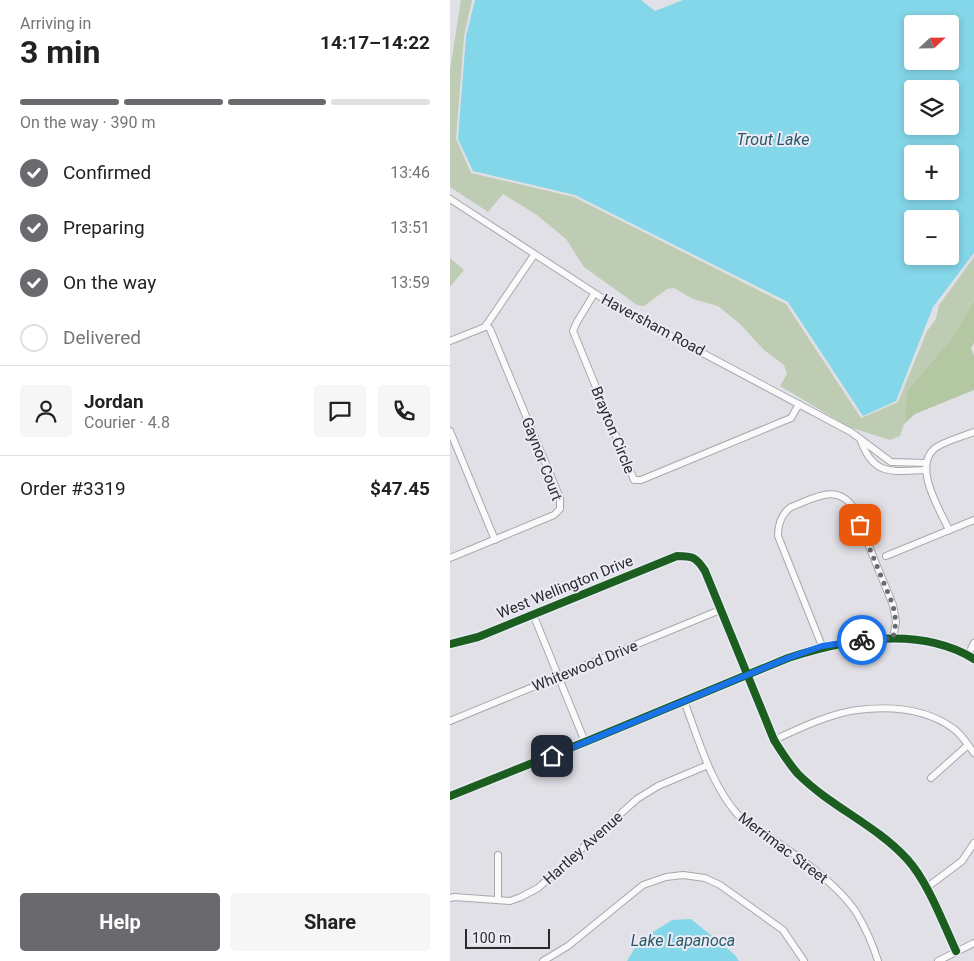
<!DOCTYPE html>
<meta charset="utf-8">
<style>
:root{--surface:#fff;--page:#f6f6f6;--text:#222;--muted:#767676;--line:#e0e0e0;--accent:#6a6a6e}
body{margin:0;font-family:Roboto,sans-serif;background:var(--page);color:var(--text);height:100vh;display:flex;flex-direction:column;font-size:19px;white-space:nowrap}
*{box-sizing:border-box;margin:0}
p{font-size:16px;color:var(--muted)}
.icon{flex:none;width:28px;height:28px;fill:none;stroke:currentColor;stroke-width:2;stroke-linecap:round;stroke-linejoin:round}
.map{position:relative;flex:1;overflow:hidden}
.details{display:flex;flex-direction:column;background:var(--surface);width:450px}
.details>*{flex:none}
.needle{width:32px;rotate:68deg}
.fabs{position:absolute;left:454px;top:15px;display:grid;gap:10px}
.fabs a{display:grid;place-items:center;width:55px;height:55px;border-radius:5px;background:var(--surface);box-shadow:0 2px 8px #0003;font-size:25px}
.scale{position:absolute;left:15px;bottom:12px;width:85px;box-sizing:border-box;padding-left:5px;border:2px solid #2a2a2e;border-top:0;font-size:14px;line-height:18px;white-space:nowrap;color:#2a2a2e;-webkit-text-stroke:4px #eaebf6;paint-order:stroke}
.pin{position:absolute;display:grid;place-items:center;width:42px;height:42px;color:#fff;margin:-21px;border-radius:10px;box-shadow:0 2px 8px #0006}
.courier{position:absolute;display:grid;place-items:center;width:50px;height:50px;margin:-25px;border:4px solid #1a73e8;border-radius:50%;background:#fff;color:#222;box-shadow:0 1px 6px #0007}
.headline em{font-style:normal;font-weight:700}
.headline div{display:flex;flex-direction:column-reverse}
.headline{display:flex;align-items:center;justify-content:space-between;height:85px;padding:0 20px}
h1{font-size:32px;font-weight:700;line-height:38px}
.bar{display:grid;grid-template-columns:repeat(4,1fr);gap:8px 5px;align-content:center;height:60px;padding:0 20px}
.bar i{height:6px;border-radius:4px;background:var(--line)}
.bar .on{background:var(--accent)}
.bar p{grid-column:span 4}
.line{display:flex;align-items:center;gap:12px;padding:0 20px;border-top:1px solid var(--line)}
.line div{flex:1}
.round{display:grid;place-items:center;flex:none;width:52px;height:52px;border-radius:5px;background:var(--page)}
ol{padding:0 20px;list-style:none}
li{display:flex;align-items:center;gap:15px;height:55px}
li p{margin-inline-start:auto}
li .icon{padding:5px;border-radius:50%;background:var(--accent);color:#fff;stroke-width:4}
li:last-child{color:var(--muted)}
li i{width:28px;height:28px;border:2px solid var(--line);border-radius:50%}
.cta{display:flex;gap:10px;margin-top:auto;padding:10px 20px}
.cta a{flex:1;height:58px;border-radius:5px;background:var(--accent);color:#fff;font-size:20px;font-weight:700;line-height:58px;text-align:center}
.cta a+a{background:var(--page);color:var(--text)}
main{display:flex;flex:1;min-height:0}
.map>svg:first-child{display:block}
.green{fill:#bdccb2}
.forest{fill:#b3c8a2}
.water{fill:#84d6e9;fill-rule:evenodd}
.lines{fill:none;stroke-linecap:round;stroke-linejoin:round}
.street-casing{stroke:#a7a8ac;stroke-width:8}
.secondary-casing{stroke:#a7a8ac;stroke-width:10}
.street{stroke:#fafafb;stroke-width:6}
.secondary{stroke:#fafafb;stroke-width:9}
.cycleway-casing{stroke:#eaebf6;stroke-width:11}
.cycleway{stroke:#1b5e20;stroke-width:8}
.done{stroke:#6a6a6e;stroke-width:5;stroke-dasharray:0 9}
.route{stroke:#1a73e8;stroke-width:6}
.labels{text-anchor:middle;dominant-baseline:central;stroke-width:4;stroke-linejoin:round;paint-order:stroke}
.street-label{font-size:15px;fill:#2a2a2e;stroke:#eaebf6}
.water-label{font-size:16px;font-style:italic;fill:#295a65;stroke:#eaebf6}
</style>
<main>
<section class="details">
<div class="headline"><div><h1>3 min</h1><p>Arriving in</p></div><em>14:17–14:22</em></div>
<div class="bar"><i class="on"></i><i class="on"></i><i class="on"></i><i></i><p>On the way · 390 m</p></div>
<ol>
<li><svg class="icon" aria-label="check" viewBox="0 0 24 24"><path d="M5 12l5 5 9-10"/></svg>Confirmed<p>13:46</p></li>
<li><svg class="icon" aria-label="check" viewBox="0 0 24 24"><path d="M5 12l5 5 9-10"/></svg>Preparing<p>13:51</p></li>
<li><svg class="icon" aria-label="check" viewBox="0 0 24 24"><path d="M5 12l5 5 9-10"/></svg>On the way<p>13:59</p></li>
<li><i></i>Delivered</li>
</ol>
<div class="line" style="height:90px"><a class="round"><svg class="icon" aria-label="person" viewBox="0 0 24 24"><circle cx="12" cy="8" r="4"/><path d="M4 21q1-7 8-7t8 7"/></svg></a><div><b>Jordan</b><p>Courier · 4.8</p></div><a class="round"><svg class="icon" aria-label="chat" viewBox="0 0 24 24"><path d="M4 5h16v11H9l-5 4z"/></svg></a><a class="round"><svg class="icon" aria-label="phone" viewBox="0 0 24 24"><path d="M5 4h4l2 5-3 2q2 4 5 5l2-3 5 2v4C11 20 4 13 5 4z"/></svg></a></div>
<div class="line" style="height:65px"><div>Order #3319</div><b>$47.45</b></div>
<div class="cta"><a>Help</a><a>Share</a></div>
</section>
<div class="map">
<svg width="524" height="961" viewBox="0 0 524 961">
<rect width="100%" height="100%" fill="#e0e0e6"/>
<g class="green">
<path d="M11 0H22L14 36 6 139 21 173 124 197 336 304 411 418 448 402 477 331 486 319 489 305 524 257V301L501 339 457 391 454 424 450 436 440 440 399 427 330 386 337 374 334 365 314 350 290 324 268 306 243 299 224 288 217 289 194 306 187 305 134 267 116 239 87 215 53 194 38 212 0 187V70Z"/>
<path d="M0 258 14 270 0 287Z"/>
</g>
<path class="forest" d="M524 301V343L521 348 524 356V390L465 414 454 424 457 391 501 339Z"/>
<g class="water">
<path d="M25 0H191L205 11 233 0H524V253L483 307 446 401 413 416 338 302 125 195 23 171 8 139 16 36ZM462 24H500V61H462ZM462 89H500V126H462ZM462 154H500V191H462ZM462 219H500V256H462Z"/>
<path d="M241 919 285 955 289 961H177L189 941 222 920Z"/>
</g>
<g class="lines">
<g class="street-casing">
<g id="street">
<path d="M0 199 166 307 401 432 441 462 476 463"/>
<path d="M144 294 127 322 123 331 184 480H191L341 418 349 404"/>
<path d="M0 341 35 327 84 255"/>
<path d="M0 431 45 540"/>
<path d="M411 441C424 477 443 471 475 470"/>
<path d="M499 530C490 510 463 468 484 449 494 441 512 437 524 432"/>
<path d="M436 556 524 520"/>
<path d="M0 558 104 515 110 509V498L40 329 36 325"/>
<path d="M83 614 135 742"/>
<path d="M0 644 28 637 227 556C243 556 246 557 255 571L324 740C331 751 339 764 348 774 381 807 426 825 457 859 478 882 493 923 506 951"/>
<path d="M372 646 328 536C328 524 331 514 341 507 363 499 386 483 403 507L443 605 446 622 443 638"/>
<path d="M518 655 524 643"/>
<path d="M234 701C249 740 260 783 288 815 324 841 381 875 406 912 415 927 423 945 428 961"/>
<path d="M0 721 270 610"/>
<path d="M324 740C350 728 379 714 407 710 440 706 477 709 504 729 512 735 518 745 524 753"/>
<path d="M481 778 518 745"/>
<path d="M48 855V899"/>
<path d="M476 888 512 861 524 843"/>
<path d="M0 898 4 897 60 901 71 897 88 888 187 799 208 786 258 765"/>
<path d="M93 961 118 946 193 885 216 877 233 875 255 878 270 885 333 930 354 961"/>
<path d="M488 961 524 943"/>
</g>
</g>
<g class="secondary-casing">
<path id="secondary" d="M0 796 135 742 338 658C396 639 469 625 524 659"/>
</g>
<use href="#street" class="street"/>
<use href="#secondary" class="secondary"/>
<g class="cycleway-casing">
<g id="cycleway">
<path d="M0 644 28 637 227 556C243 556 246 557 255 571L324 740C331 751 339 764 348 774 381 807 426 825 457 859 478 882 493 923 506 951"/>
<path d="M0 796 135 742 338 658C396 639 469 625 524 659"/>
</g>
</g>
<use href="#cycleway" class="cycleway"/>
</g>
<g class="lines">
<path class="done" d="M410 525 443 605 446 622 443 638 412 640"/>
<path class="route" d="M102 756 338 658 372 646 412 640"/>
</g>
<g class="labels">
<g class="street-label">
<text transform="translate(203 325) rotate(28)">Haversham Road</text>
<text transform="translate(163 430) rotate(68)">Brayton Circle</text>
<text transform="translate(92 459) rotate(69)">Gaynor Court</text>
<text transform="translate(115 587) rotate(-22)">West Wellington Drive</text>
<text transform="translate(135 666) rotate(-22)">Whitewood Drive</text>
<text transform="translate(133 848) rotate(-42)">Hartley Avenue</text>
<text transform="translate(333 848) rotate(37)">Merrimac Street</text>
</g>
<g class="water-label">
<text x="323" y="139">Trout Lake</text>
<text x="233" y="940">Lake Lapanoca</text>
</g>
</g>
</svg>
<div class="fabs">
<a><svg class="needle" viewBox="-14 -14 28 28"><path d="M0-13l5 13h-10z" fill="#e53935"/><path d="M0 13l5-13h-10z" fill="#767676"/></svg></a>
<a><svg class="icon" aria-label="layers" viewBox="0 0 24 24"><path d="M12 4l9 5-9 5-9-5zM3 14l9 5 9-5"/></svg></a>
<a>+</a>
<a>−</a>
</div>
<div class="scale">100 m</div>
<div class="pin" style="left:410px;top:525px;background:#ea580c"><svg class="icon" aria-label="bag" viewBox="0 0 24 24"><path d="M5 8h14l-1 12H6zM9 8a3 3 0 0 1 6 0"/></svg></div>
<div class="pin" style="left:102px;top:756px;background:#1f2937"><svg class="icon" aria-label="home" viewBox="0 0 24 24"><path d="M3 11l9-7 9 7M6 9v11h12V9"/></svg></div>
<div class="courier" style="left:412px;top:640px"><svg class="icon" aria-label="bike" viewBox="0 0 24 24"><circle cx="6" cy="16" r="4"/><circle cx="18" cy="16" r="4"/><path d="M6 16l4-8h5l3 8M10 8l3 8H6M13 5h3"/></svg></div>
</div>
</main>
